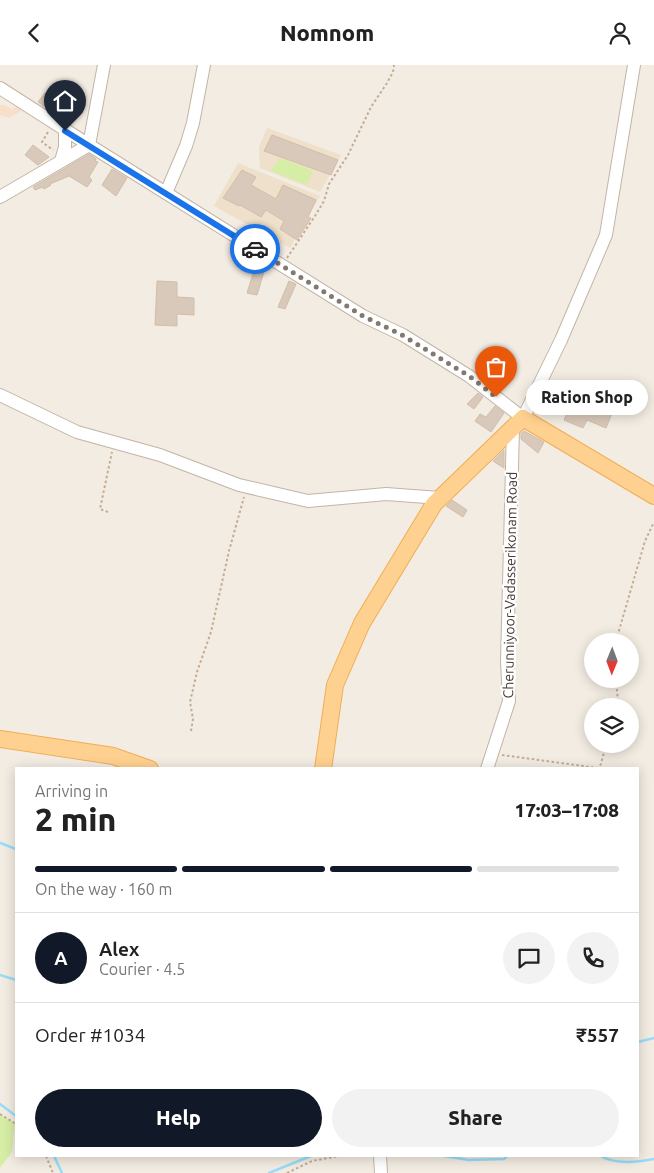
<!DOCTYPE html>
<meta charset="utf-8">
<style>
:root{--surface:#fff;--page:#f2f2f2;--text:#222;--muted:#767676;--line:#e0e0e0;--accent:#111827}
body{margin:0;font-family:Ubuntu,sans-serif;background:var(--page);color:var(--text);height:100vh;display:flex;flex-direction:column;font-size:19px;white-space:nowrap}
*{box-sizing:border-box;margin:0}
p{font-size:16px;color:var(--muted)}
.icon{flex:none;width:28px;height:28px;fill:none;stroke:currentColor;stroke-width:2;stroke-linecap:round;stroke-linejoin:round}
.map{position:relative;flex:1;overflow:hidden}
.panel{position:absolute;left:15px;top:702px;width:624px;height:390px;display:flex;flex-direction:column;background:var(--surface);border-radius:0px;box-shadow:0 2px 12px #0003}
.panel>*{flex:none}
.needle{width:32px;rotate:181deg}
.buttons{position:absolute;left:584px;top:568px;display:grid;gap:10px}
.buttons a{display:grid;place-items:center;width:55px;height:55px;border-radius:50%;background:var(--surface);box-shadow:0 2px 12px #0003;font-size:25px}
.pin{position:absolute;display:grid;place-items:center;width:42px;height:42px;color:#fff;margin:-51px -21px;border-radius:50% 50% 50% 0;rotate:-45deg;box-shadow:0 0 5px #0007}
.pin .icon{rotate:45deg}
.courier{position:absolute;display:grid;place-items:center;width:50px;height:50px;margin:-25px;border:4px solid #1a73e8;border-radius:50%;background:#fff;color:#222;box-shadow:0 1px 6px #0007}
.bubble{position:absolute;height:35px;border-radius:18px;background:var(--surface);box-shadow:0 2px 12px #0003;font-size:16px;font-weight:800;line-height:35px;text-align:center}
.head em{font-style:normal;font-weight:800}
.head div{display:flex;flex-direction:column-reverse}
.head{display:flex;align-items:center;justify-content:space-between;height:85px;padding:0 20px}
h1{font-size:32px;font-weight:800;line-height:38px}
.bar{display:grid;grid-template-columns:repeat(4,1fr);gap:8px 5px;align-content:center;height:60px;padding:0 20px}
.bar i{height:6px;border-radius:4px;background:var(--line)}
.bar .current{background:var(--accent)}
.bar p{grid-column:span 4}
.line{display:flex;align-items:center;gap:12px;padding:0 20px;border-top:1px solid var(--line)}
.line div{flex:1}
.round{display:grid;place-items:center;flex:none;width:52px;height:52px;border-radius:26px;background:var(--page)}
.button{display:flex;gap:10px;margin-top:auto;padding:10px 20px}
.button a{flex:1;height:58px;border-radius:30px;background:var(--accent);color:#fff;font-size:20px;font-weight:800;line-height:58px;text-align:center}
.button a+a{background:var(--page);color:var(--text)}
header{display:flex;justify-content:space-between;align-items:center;height:65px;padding:0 20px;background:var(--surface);font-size:22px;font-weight:800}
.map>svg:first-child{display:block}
.commercial{fill:#f8dfca}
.education{fill:#eee0ca}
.green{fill:#d6eda6}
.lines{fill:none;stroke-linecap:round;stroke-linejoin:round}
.stream{stroke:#97ddf8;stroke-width:2.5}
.building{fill:#d9c9ba;stroke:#d2bda9}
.minor-casing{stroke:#c2b5a7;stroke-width:14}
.major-casing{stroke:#f0ad54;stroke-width:18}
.path{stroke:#c3ac94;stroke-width:2;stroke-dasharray:2.5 2.5;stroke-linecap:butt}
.minor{stroke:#fff;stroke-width:12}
.major{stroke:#ffd190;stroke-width:16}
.done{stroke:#827970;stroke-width:5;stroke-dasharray:0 9}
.route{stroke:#1a73e8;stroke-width:6}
.labels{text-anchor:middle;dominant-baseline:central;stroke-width:4.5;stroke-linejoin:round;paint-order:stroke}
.street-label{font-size:14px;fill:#453b32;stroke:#fff}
</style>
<header><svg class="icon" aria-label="back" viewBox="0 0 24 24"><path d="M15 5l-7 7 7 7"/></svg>Nomnom<svg class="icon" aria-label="person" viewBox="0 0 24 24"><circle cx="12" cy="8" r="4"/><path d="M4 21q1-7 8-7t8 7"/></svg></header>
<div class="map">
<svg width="654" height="1108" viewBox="0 0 654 1108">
<rect width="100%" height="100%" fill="#f3ece2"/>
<path class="commercial" d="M0 40H4L12 44 18 40 23 43 21 46 9 53 0 50Z"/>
<g class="education">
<path d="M267 63 341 90 320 127 260 103 259 82Z"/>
<path d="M238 98 320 131 290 183 214 141Z"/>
</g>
<g class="green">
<path d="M280 93 313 106 307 120 271 106Z"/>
<path d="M0 1050 15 1057 12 1087 0 1103Z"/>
</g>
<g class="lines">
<g class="stream">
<path d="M0 778 16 784"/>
<path d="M0 910 16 915"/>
<path d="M638 977 654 973"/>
<path d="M0 1039 16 1051"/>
<path d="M54 1091 62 1108"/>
<path d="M444 1091 469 1095 504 1094 507 1091"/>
<path d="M601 1091C615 1100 638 1097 654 1094"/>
<path d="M269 1108 311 1091"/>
</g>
</g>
<g class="building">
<path d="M45 28 59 38 53 47 38 37Z"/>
<path d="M272 70 338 95 331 110 264 86Z"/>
<path d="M33 80 49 92 38 100 25 90Z"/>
<path d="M89 89 96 94 95 96 98 97 89 112 92 115 87 122 69 111 50 119 51 120 44 124 43 122 35 125 33 122Z"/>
<path d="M112 104 127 113 116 131 102 120Z"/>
<path d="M242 105 256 112 251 120 276 134 283 120 316 135 308 152 311 153 297 175 280 164 284 156 266 145 261 152 240 140 239 141 223 133Z"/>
<path d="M257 196 266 200 257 230 247 228Z"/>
<path d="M157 216 177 217V232L194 233V250L177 249V261L155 260Z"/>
<path d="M289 216 296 219 285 244 278 242Z"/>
<path d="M576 327 614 343 606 363 587 355 583 363 564 355Z"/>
<path d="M478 328 483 332 474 344 467 339Z"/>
<path d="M495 341 504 348 491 367 475 356 480 349 486 352Z"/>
<path d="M524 366 544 377 538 388 521 374V369Z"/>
<path d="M504 385V403L493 396Z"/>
<path d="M452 435 467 445 463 452 446 441Z"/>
</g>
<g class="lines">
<g class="minor-casing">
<g id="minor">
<path d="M0 23 89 80 104 0"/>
<path d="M61 96 65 82V66"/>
<path d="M166 128 186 81 193 58 204 0"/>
<path d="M0 132 89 80 363 251 403 270 469 311 523 353 561 275 606 170 634 0"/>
<path d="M0 330 77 367 160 390 239 420 308 436 386 429 440 433"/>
<path d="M487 704 509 636 507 596 513 363"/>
<path d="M380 1091 381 1108"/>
</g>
</g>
<g class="major-casing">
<g id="major">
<path d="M0 674 113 691 150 704"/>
<path d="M323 704 335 620 362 558 434 439 523 353 654 431"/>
</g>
</g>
<g class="path">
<path d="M48 67 42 77 53 85"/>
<path d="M287 193 315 151 324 136 329 119 348 90 371 42 387 18 393 7 394 0"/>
<path d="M108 447 100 444 112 387"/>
<path d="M616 576 645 476 654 457"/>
<path d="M616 614 618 636 616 641"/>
<path d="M191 666 193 654 190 637 197 607 211 567 229 486 244 432"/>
<path d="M502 690 598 703 601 699 606 679"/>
<path d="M0 1049 16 1059"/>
<path d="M46 1091 53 1108"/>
<path d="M287 1108 312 1096 339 1091"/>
</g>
<use href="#minor" class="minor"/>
<use href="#major" class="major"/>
</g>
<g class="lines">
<path class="done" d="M255 184 363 251 402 270 469 311 496 332"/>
<path class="route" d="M65 66 255 184"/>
</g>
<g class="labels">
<g class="street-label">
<text transform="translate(510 520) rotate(-89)">Cherunniyoor-Vadasserikonam Road</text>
</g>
</g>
</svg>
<div class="buttons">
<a><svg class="needle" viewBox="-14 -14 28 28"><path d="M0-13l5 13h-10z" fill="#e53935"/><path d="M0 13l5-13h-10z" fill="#767676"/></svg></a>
<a><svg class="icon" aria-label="layers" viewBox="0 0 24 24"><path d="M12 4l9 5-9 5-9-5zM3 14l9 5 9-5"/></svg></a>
</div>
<div class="pin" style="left:496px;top:332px;background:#ea580c"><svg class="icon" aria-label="bag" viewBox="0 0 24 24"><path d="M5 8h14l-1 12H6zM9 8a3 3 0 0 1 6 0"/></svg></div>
<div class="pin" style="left:65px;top:66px;background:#1f2937"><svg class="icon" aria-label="home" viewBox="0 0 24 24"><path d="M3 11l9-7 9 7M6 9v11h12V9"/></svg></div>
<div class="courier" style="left:255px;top:184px"><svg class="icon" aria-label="car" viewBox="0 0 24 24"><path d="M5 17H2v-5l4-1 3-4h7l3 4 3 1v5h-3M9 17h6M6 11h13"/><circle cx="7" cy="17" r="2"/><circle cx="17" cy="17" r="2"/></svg></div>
<div class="bubble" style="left:526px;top:315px;width:122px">Ration Shop</div>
<section class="panel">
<div class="head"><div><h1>2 min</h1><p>Arriving in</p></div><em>17:03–17:08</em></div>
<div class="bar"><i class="current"></i><i class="current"></i><i class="current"></i><i></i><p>On the way · 160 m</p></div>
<div class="line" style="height:90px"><b class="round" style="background:var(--accent);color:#fff">A</b><div><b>Alex</b><p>Courier · 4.5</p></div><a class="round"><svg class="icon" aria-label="chat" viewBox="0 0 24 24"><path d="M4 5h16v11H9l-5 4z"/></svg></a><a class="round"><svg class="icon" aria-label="phone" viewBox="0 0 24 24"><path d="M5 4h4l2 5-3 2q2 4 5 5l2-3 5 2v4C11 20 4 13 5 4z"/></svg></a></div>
<div class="line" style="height:65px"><div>Order #1034</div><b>₹557</b></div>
<div class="button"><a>Help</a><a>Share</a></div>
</section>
</div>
